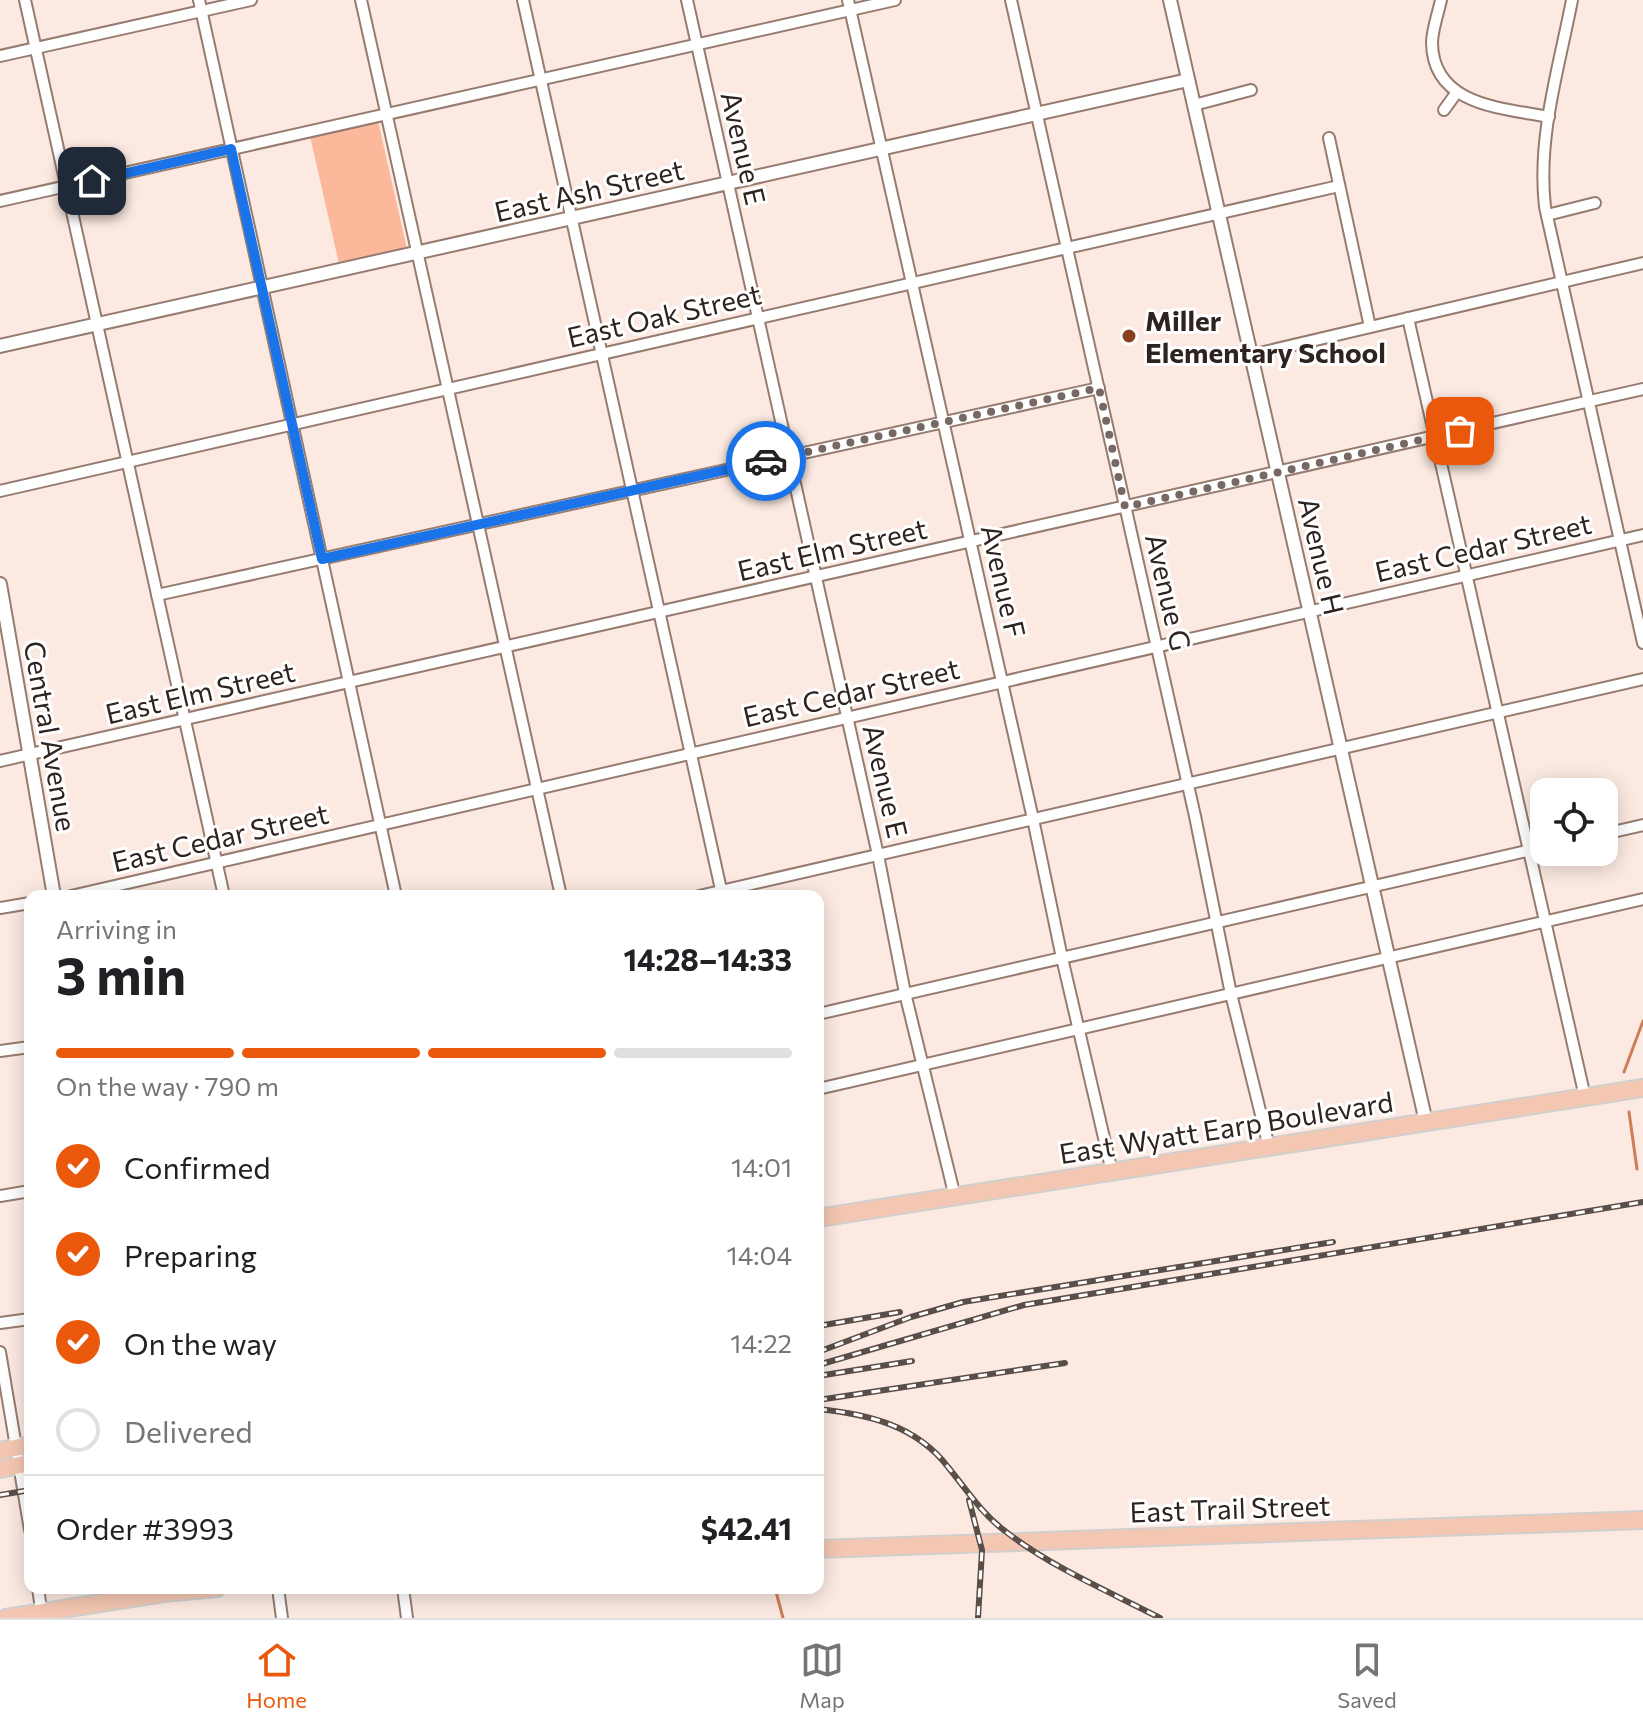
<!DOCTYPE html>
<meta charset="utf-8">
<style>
:root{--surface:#fff;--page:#f2f2f2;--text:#202124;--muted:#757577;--line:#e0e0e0;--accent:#ea580c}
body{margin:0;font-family:Commissioner,sans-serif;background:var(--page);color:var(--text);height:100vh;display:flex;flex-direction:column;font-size:30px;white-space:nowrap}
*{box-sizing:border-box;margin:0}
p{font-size:26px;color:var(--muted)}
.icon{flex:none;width:44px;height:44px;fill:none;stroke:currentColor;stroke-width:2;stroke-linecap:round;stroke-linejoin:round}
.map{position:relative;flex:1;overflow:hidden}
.sheet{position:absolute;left:24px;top:890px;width:800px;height:704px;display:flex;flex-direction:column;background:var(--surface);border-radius:16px;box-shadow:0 4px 20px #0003}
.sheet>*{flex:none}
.controls{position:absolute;left:1530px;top:778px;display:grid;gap:16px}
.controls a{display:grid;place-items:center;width:88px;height:88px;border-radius:16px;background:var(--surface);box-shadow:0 4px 20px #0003;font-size:40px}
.pin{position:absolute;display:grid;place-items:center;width:68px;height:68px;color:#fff;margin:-34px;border-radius:16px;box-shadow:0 4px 12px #0006}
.courier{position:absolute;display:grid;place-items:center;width:80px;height:80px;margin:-40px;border:6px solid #1a73e8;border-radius:50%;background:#fff;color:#222;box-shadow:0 2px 10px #0007}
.overview em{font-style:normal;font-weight:700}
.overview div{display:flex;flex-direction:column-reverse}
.overview{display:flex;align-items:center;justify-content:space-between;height:136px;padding:0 32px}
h1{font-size:52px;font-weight:700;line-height:60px}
.bar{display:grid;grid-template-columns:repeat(4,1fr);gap:12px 8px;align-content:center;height:96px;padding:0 32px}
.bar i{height:10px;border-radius:6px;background:var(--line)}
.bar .on{background:var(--accent)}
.bar p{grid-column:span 4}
.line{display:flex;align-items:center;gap:20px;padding:0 32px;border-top:2px solid var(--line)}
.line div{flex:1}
ol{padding:0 32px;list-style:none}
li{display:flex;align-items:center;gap:24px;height:88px}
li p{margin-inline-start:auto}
li .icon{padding:8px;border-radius:50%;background:var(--accent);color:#fff;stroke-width:4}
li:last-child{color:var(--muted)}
li i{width:44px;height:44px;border:4px solid var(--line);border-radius:50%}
.tabs{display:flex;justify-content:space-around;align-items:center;height:112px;border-top:2px solid var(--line);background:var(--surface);font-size:22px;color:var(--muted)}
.tabs a{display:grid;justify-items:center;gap:4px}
.tabs .on{color:var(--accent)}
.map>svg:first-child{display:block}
.green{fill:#fbb89b}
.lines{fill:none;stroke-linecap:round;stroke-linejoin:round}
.stream{stroke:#cf7d57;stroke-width:3}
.minor-casing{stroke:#967b6f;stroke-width:14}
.tertiary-casing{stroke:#967b6f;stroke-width:16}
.primary-casing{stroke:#d1cfce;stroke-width:20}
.minor{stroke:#fff;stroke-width:10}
.tertiary{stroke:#fff;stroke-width:12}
.primary{stroke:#f4c7b2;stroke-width:16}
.rail-casing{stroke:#5a4e48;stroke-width:6}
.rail{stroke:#fff;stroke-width:3;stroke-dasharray:9;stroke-linecap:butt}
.done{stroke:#766963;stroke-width:8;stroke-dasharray:0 14.4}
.route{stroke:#1a73e8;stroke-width:10}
.poi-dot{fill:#86401d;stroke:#fff;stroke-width:3}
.labels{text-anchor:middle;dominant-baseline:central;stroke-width:6;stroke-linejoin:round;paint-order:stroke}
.street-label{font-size:28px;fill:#2e231e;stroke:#fff}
.poi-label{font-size:28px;font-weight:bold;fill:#2e231e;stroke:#fff;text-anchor:start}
</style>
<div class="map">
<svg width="1643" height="1618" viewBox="0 0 1643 1618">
<rect width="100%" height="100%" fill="#fceae2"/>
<path class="green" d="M378 121 407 249 339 264 310 136Z"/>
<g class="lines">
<g class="stream">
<path d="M1624 1072 1643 1021"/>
<path d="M1629 1112 1637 1169"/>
<path d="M775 1588 783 1618"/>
</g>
<g class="minor-casing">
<g id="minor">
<path d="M25 0 224 896"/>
<path d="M199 0 396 896"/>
<path d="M361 0 561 896"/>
<path d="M523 0 722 894"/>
<path d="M687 0 878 855 905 993 955 1197"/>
<path d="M848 0 1033 819 1062 958 1112 1172"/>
<path d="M1011 0 1195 816 1231 994 1269 1147"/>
<path d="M1441 0C1438 14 1432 30 1432 43 1433 106 1503 108 1549 117"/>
<path d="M1572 0C1559 68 1537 137 1545 207L1643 643"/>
<path d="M0 56 251 0"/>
<path d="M1194 105 1251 90"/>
<path d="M1444 110 1457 92"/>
<path d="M1329 138 1370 327"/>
<path d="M0 201 895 0"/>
<path d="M1547 215 1595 203"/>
<path d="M1408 318 1585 1097"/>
<path d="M1251 355 1643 263"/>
<path d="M0 491 1339 186"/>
<path d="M157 595 1099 388"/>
<path d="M0 761 1643 389"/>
<path d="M1604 834 1643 825"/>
<path d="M71 896 1643 535"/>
<path d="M699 896 1643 679"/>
<path d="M0 908 30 903"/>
<path d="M818 1014 1544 847"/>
<path d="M0 1051 30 1047"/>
<path d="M818 1089 1643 899"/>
<path d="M0 1196 30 1191"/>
<path d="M0 1323 30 1319"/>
<path d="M0 1352 30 1530"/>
<path d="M38 1588 42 1616"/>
<path d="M278 1588 282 1618"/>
<path d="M403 1588 407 1618"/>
</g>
</g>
<g class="tertiary-casing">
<g id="tertiary">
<path d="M1170 0 1426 1122"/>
<path d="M0 346 1188 80"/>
<path d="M0 584 54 896"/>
</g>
</g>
<g class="primary-casing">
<g id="primary">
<path d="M818 1218 1643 1088"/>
<path d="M0 1451 30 1445"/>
<path d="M0 1469 30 1463"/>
<path d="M818 1549 1643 1520"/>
<path d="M6 1618 164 1593 217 1588"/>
</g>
</g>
<use href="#minor" class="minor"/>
<use href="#tertiary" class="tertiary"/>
<use href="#primary" class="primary"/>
<g class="rail-casing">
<g id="rail">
<path d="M818 1326 900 1312"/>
<path d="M818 1352 911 1317 963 1302 1333 1242"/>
<path d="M818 1365 1024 1305 1643 1202"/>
<path d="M818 1376 912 1361"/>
<path d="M818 1400 1065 1363"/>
<path d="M818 1409C867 1414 916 1425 948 1467 966 1489 982 1514 1005 1531 1051 1567 1108 1591 1160 1618"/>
<path d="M0 1495 30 1490"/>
<path d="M969 1500 982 1550 978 1618"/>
</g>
</g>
<use href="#rail" class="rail"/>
</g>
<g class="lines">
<path class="done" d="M766 461 1099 388 1125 507 1460 431"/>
<path class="route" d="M92 181 231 149 322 559 766 461"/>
</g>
<circle class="poi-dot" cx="1129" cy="336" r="8"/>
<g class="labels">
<g class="street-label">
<text transform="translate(744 148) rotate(77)">Avenue E</text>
<text transform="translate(589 190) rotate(-13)">East Ash Street</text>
<text transform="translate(664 315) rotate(-13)">East Oak Street</text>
<text transform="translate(1483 547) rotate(-13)">East Cedar Street</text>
<text transform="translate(832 549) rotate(-13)">East Elm Street</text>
<text transform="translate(1322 556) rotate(77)">Avenue H</text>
<text transform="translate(1004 581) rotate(77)">Avenue F</text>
<text transform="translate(1169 592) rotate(77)">Avenue G</text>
<text transform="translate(200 692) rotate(-13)">East Elm Street</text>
<text transform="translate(851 692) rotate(-13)">East Cedar Street</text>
<text transform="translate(51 736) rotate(80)">Central Avenue</text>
<text transform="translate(886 781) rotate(77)">Avenue E</text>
<text transform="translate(220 837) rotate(-13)">East Cedar Street</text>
<text transform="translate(1226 1127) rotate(-9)">East Wyatt Earp Boulevard</text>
<text transform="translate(1230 1508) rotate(-2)">East Trail Street</text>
</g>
<g class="poi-label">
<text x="1145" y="320">Miller<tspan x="1145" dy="32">Elementary School</tspan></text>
</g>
</g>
</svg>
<div class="controls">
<a><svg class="icon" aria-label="locate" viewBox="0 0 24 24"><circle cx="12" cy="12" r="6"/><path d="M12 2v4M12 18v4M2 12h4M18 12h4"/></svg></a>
</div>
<div class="pin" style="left:1460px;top:431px;background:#ea580c"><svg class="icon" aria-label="bag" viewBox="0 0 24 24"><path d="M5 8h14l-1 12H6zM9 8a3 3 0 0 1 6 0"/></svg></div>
<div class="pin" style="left:92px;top:181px;background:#1f2937"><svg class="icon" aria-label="home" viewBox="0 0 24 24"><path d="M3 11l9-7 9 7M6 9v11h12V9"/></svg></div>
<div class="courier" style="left:766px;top:461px"><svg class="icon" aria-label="car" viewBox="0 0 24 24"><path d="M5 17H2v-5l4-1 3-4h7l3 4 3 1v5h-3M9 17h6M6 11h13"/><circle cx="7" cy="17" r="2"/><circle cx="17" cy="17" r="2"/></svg></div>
<section class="sheet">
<div class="overview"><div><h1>3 min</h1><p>Arriving in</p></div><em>14:28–14:33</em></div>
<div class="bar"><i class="on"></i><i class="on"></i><i class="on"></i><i></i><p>On the way · 790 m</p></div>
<ol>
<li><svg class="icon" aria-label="check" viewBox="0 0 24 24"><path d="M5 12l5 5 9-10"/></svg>Confirmed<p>14:01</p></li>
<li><svg class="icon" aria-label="check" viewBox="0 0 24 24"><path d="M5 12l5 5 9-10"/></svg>Preparing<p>14:04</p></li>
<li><svg class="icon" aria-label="check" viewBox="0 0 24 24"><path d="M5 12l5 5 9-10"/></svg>On the way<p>14:22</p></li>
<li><i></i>Delivered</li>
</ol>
<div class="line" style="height:104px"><div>Order #3993</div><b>$42.41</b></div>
</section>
</div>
<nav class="tabs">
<a class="on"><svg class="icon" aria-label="home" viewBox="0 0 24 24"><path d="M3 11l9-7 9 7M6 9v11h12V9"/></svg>Home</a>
<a><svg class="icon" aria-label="map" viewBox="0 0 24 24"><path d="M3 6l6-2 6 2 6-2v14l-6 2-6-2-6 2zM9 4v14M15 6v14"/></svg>Map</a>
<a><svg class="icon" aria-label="saved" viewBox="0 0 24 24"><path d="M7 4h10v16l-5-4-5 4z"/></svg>Saved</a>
</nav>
